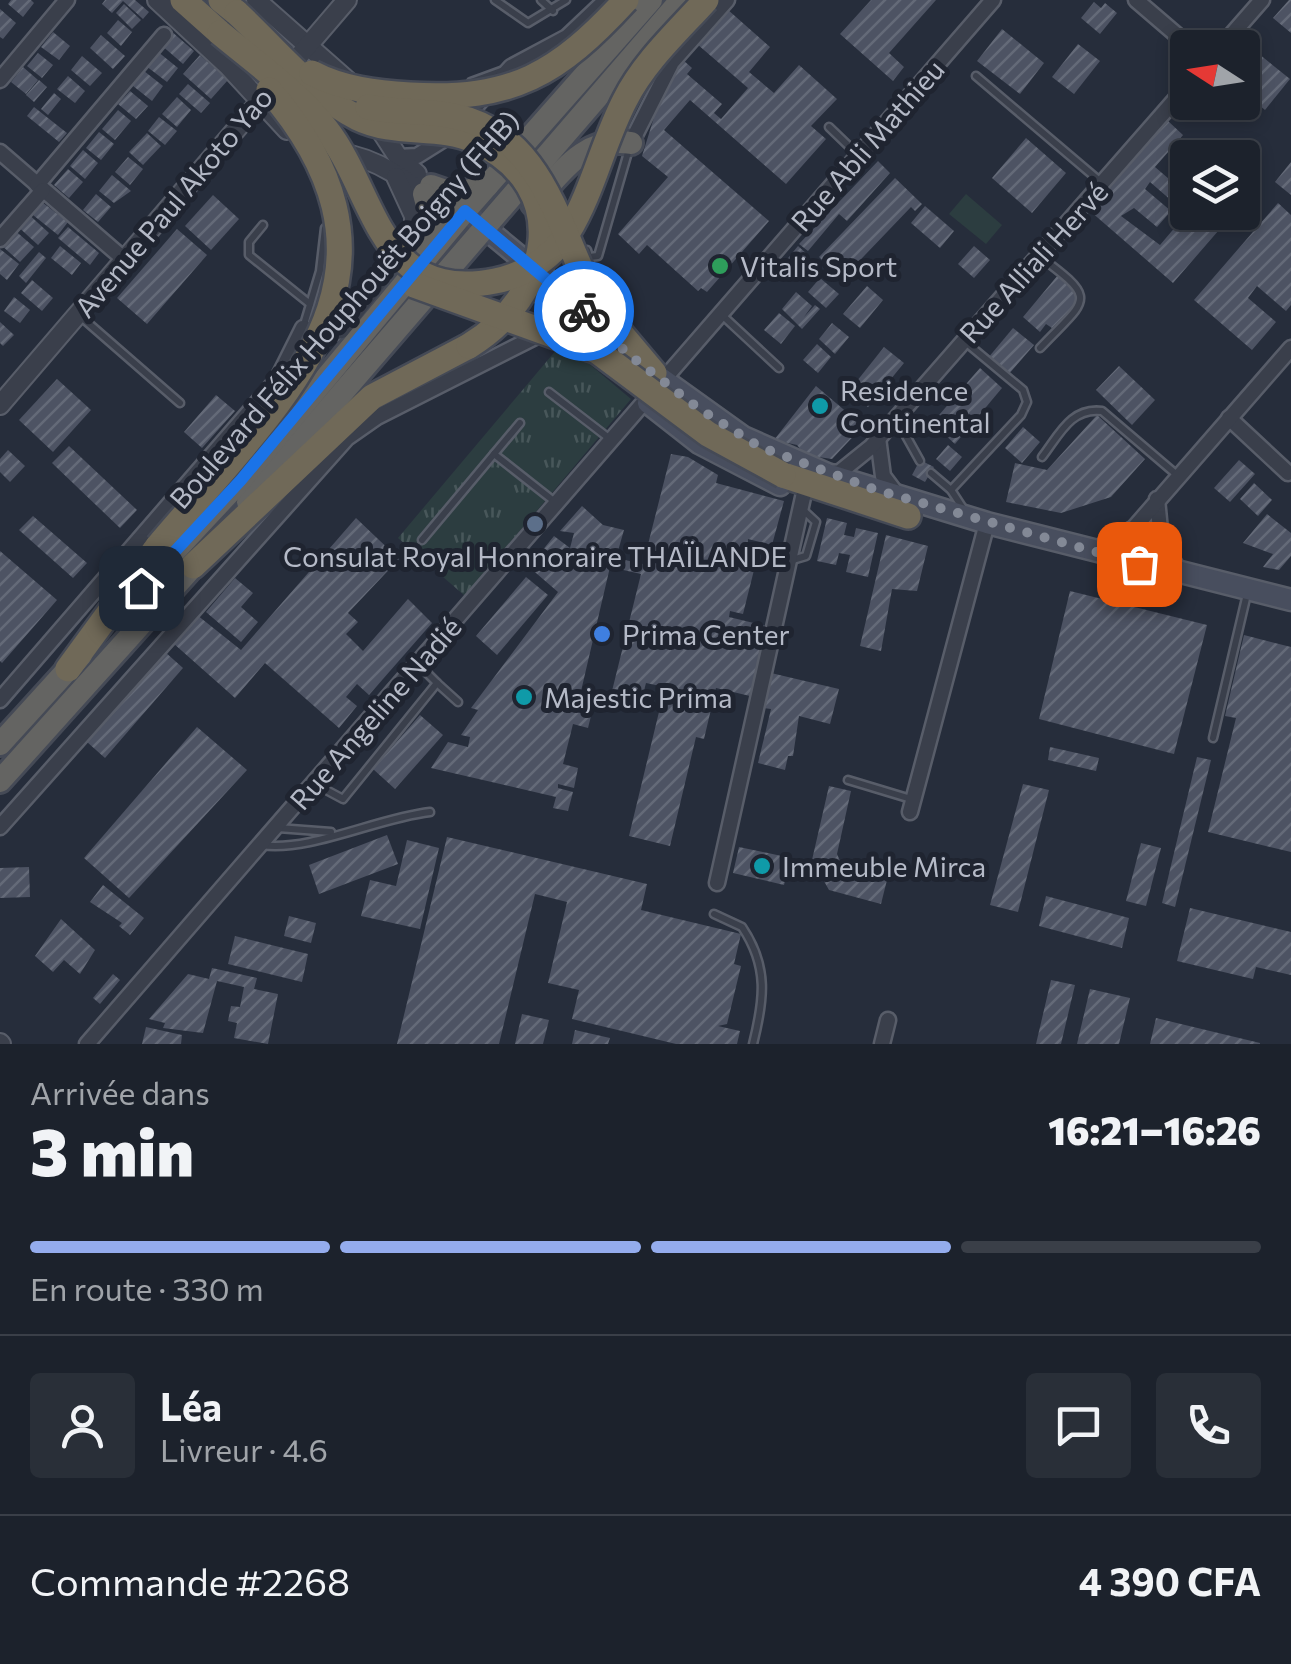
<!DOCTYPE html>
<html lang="fr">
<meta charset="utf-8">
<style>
:root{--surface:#1c222c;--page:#292f38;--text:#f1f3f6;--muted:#a0a4a9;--line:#3a3f48;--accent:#94aced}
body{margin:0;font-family:Commissioner,sans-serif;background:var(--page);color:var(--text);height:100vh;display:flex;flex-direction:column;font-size:38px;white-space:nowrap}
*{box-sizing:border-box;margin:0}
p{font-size:32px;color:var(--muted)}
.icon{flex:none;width:55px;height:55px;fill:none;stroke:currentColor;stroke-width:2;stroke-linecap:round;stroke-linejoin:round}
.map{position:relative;height:1044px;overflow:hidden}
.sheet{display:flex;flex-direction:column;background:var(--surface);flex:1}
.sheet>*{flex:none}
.needle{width:65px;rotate:282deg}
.tools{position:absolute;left:1170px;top:30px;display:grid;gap:20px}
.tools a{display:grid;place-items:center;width:90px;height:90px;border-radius:10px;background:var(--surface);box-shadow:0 5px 15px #0003,0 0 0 2px var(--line);font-size:50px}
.pin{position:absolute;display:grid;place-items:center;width:85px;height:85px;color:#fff;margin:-42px;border-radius:20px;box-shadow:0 5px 15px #0006}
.courier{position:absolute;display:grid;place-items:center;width:100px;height:100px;margin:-50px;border:8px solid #1a73e8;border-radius:50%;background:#fff;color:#222;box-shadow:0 2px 12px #0007}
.overview em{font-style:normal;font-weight:800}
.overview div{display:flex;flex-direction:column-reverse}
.overview{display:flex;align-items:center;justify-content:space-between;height:170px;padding:0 30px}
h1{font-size:65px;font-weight:800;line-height:75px}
.bar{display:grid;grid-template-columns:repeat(4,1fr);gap:15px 10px;align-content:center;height:120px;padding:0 30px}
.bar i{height:12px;border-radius:8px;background:var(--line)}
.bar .current{background:var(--accent)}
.bar p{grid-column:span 4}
.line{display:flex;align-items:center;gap:25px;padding:0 30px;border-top:2px solid var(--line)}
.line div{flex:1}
.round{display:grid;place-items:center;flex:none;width:105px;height:105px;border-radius:10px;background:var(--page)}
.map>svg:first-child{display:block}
.grass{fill:url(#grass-tufts)}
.garden{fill:#2c3d40}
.building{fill:url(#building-hatch)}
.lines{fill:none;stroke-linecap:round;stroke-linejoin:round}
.service-casing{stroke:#585d69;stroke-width:11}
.minor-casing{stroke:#585d69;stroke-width:19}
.tertiary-casing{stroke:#585d69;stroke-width:22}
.secondary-casing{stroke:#585d69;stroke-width:25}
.trunk-casing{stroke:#454a56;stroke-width:28}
.motorway-casing{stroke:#454a56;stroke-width:30}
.service{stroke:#3a3f4b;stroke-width:6}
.minor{stroke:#3a3f4b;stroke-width:14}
.tertiary{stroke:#3a3f4b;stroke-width:18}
.secondary{stroke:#484e5e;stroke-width:20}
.trunk{stroke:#646462;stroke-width:22}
.motorway{stroke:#706958;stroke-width:25}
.motorway-bridge-casing{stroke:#454a56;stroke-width:30;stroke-linecap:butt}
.motorway-bridge{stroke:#706958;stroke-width:25}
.done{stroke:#838996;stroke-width:10;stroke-dasharray:0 18}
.route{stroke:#1a73e8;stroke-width:12}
.leisure-dot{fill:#2e9e5b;stroke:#1f2430;stroke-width:4}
.culture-dot{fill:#0f9aa8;stroke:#1f2430;stroke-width:4}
.service-dot{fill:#5c6f8a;stroke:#1f2430;stroke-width:4}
.shop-dot{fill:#3f7fe0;stroke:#1f2430;stroke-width:4}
.labels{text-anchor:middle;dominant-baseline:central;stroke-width:10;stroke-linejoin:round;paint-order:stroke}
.street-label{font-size:28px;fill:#b5bac7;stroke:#1f2430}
.poi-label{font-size:28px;fill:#b5bac7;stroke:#1f2430;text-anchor:start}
</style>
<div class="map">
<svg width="1291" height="1044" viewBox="0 0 1291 1044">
<defs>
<pattern id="grass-tufts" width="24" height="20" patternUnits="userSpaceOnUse" patternTransform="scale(2.5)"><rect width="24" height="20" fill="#2c3d40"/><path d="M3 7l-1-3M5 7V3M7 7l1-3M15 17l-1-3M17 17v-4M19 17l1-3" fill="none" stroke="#48575a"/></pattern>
<pattern id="building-hatch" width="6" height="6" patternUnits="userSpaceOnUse" patternTransform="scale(2.5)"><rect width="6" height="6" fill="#4d5363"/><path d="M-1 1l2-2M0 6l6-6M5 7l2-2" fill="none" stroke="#646a78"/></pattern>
</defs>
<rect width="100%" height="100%" fill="#262d3b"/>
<path class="grass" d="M563 342 631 399 465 596 398 538Z"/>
<path class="garden" d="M966 194 1002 225 986 244 949 214Z"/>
<g class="building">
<path d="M11 0H31L34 3 23 17 8 4Z"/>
<path d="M105 0H135L149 12 143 19 123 1 112 13 102 4Z"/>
<path d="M871 0H936L889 53 904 67 893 81 840 34Z"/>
<path d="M1289 0H1291V33L1273 18Z"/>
<path d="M1094 2 1101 8 1105 3 1117 13 1100 34 1081 18Z"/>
<path d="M124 4 141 20 132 29 116 13Z"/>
<path d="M0 9 16 23 3 39 0 37Z"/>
<path d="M727 9 770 47 749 72 774 93 799 65 837 99 811 126 826 139 786 184 690 100 664 130 769 221 707 292 701 288 698 291 647 245 639 254 618 234 668 177 642 156 666 79 683 60 692 68 687 74 722 104 714 113 721 119 748 88 697 44Z"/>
<path d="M118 20 132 32 121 46 107 33Z"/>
<path d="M1002 29 1044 63 1020 94 977 61Z"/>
<path d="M171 31 194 51 183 64 160 44Z"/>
<path d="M53 32 70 46 59 60 41 47Z"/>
<path d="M101 35 125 56 113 69 90 48Z"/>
<path d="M1078 44 1100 61 1074 94 1052 77Z"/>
<path d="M1254 50 1290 79 1265 110 1242 91V64Z"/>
<path d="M157 51 178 68 167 82 146 66Z"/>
<path d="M38 53 53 65 42 78 27 66Z"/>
<path d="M200 55 228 80 211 99 183 74Z"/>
<path d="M82 56 102 73 90 86 71 70Z"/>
<path d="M23 67 38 80 26 94 11 82Z"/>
<path d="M139 67 163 86 152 101 128 82Z"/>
<path d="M68 76 85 91 75 103 57 89Z"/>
<path d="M39 80 47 87 34 102 26 95Z"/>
<path d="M188 84 210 103 201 113 179 94Z"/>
<path d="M130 91 148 106 136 119 118 104Z"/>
<path d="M54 93 61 99 48 115 41 109Z"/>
<path d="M177 97 191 110 177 127 162 114Z"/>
<path d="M34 107 67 133 59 142 27 116Z"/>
<path d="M118 110 131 121 115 140 102 129Z"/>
<path d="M159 117 177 131 165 145 148 131Z"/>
<path d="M1168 121 1183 135 1155 167 1183 191 1173 202 1150 182 1145 189 1171 211 1157 227 1134 208 1121 216 1160 245 1188 212 1232 215 1173 283 1090 211Z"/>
<path d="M99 132 114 144 101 160 86 148Z"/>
<path d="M147 133 161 146 143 165 129 152Z"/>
<path d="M1026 138 1066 173 1032 213 992 178Z"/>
<path d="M83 150 98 163 85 179 70 166Z"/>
<path d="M128 157 143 169 130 185 115 172Z"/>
<path d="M878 161 890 173 847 221 839 214 808 251 799 244Z"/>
<path d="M1291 162V195L1275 182Z"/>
<path d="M68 169 83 182 69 198 54 185Z"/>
<path d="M112 175 131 191 114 203 99 191Z"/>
<path d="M895 178 922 204 915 211 911 207 842 279 819 257Z"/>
<path d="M96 194 111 207 98 222 83 210Z"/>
<path d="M213 195 239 219 211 250 185 226Z"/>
<path d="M38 199 68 222 58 235 28 211Z"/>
<path d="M1278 203 1291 215V305L1286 311 1257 286 1248 298 1276 322 1252 350 1194 300Z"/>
<path d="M925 206 954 231 940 248 911 223Z"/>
<path d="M25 211 49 233 38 245 14 223Z"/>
<path d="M68 227 99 253 90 265 58 238Z"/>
<path d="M12 228 34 247 20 262 0 244Z"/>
<path d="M177 229 207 255 147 324 117 298Z"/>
<path d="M60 246 81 263 72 275 51 258Z"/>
<path d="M798 246 808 255 793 272 784 263Z"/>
<path d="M974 246 990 260 974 278 958 264Z"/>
<path d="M0 249 19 264 7 280 0 274Z"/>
<path d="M39 252 46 258 26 283 19 276Z"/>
<path d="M1058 275 1078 291 1074 306 1052 328 1046 324 1040 332 1023 317Z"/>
<path d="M820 278 839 294 826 308 808 292Z"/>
<path d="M32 280 53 298 42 311 21 293Z"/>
<path d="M867 286 883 300 860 328 843 314Z"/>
<path d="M796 292 812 306 804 317 815 305 820 309 802 329 782 309Z"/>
<path d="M14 297 30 310 20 323 4 311Z"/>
<path d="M779 313 795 326 781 344 764 330Z"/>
<path d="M0 322 14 335 3 346 0 343Z"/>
<path d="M832 323 849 337 835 354 819 339Z"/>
<path d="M1013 328 1034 345 1008 375 988 358Z"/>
<path d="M817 344 831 357 818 373 803 360Z"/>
<path d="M884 347 904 363 868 407 849 391Z"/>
<path d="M1119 366 1155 400 1132 425 1096 390Z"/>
<path d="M980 368 1002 388 955 444 932 423Z"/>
<path d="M57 379 91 410 53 452 19 420Z"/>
<path d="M816 386 863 426 832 459 805 455 797 445 774 440Z"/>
<path d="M216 395 235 411 202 448 184 432Z"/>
<path d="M1097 415 1145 459 1111 497 1061 513 1006 502 1015 463 1047 470Z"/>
<path d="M1023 427 1040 442 1022 463 1005 448Z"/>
<path d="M948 445 962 457 950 471 936 459Z"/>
<path d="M69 446 137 510 120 528 52 463Z"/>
<path d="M8 450 25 466 10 482 0 472V459Z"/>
<path d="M671 454 688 457 718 475 716 483 784 501 772 545 748 539 746 555 757 558 743 614 730 611 729 617 766 626 750 696 716 688 704 739 696 737 670 846 629 836 665 687 646 683 641 702 611 695 641 574 610 567 578 704 593 708 588 728 573 724 563 764 578 768 574 788 558 784V788L573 792 568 811 553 808 556 797 431 768 448 742 468 747 470 737 461 735 478 710 471 708 558 592 529 567 554 536 570 548 574 533 560 531 582 506 603 525 624 530 616 558 643 564Z"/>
<path d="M920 460 934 467 925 482 912 475Z"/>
<path d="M1239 460 1255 474 1230 502 1214 488Z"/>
<path d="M1254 483 1272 500 1258 516 1240 499Z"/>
<path d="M1267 514 1291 533V556L1279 570 1263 567 1273 554 1243 543Z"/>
<path d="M33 516 87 563 73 578 19 530Z"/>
<path d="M356 518 399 559 348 613 358 622 346 634 363 651 408 599 432 623 369 695 357 684 346 697 357 706 339 728 265 663 235 698 173 643 197 615 241 650Z"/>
<path d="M827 518 847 523 844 535 854 537 856 528 878 533 868 577 846 572 850 555 839 553 836 565 817 561Z"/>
<path d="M886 535 928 546 917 591 892 589 881 651 860 646Z"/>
<path d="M0 551 57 600 2 663 0 661Z"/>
<path d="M526 577 548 595 497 655 476 636Z"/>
<path d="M235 578 253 593 241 607 258 622 241 642 206 612Z"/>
<path d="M1070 591 1207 625 1174 754 1039 719Z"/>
<path d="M1244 635 1291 647V852L1208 832 1236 718 1225 716Z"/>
<path d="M165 652 183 668 105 758 87 742Z"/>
<path d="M771 673 839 689 830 724 799 716 793 756H788L785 770 758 763 771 709 763 708Z"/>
<path d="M420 715 443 735 395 789 373 769Z"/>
<path d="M197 727 247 770 129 898 84 858Z"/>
<path d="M1050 747 1099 758 1096 771 1048 760Z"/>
<path d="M1197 757 1211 760 1175 907 1162 903Z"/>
<path d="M1023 784 1049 790 1018 912 990 905Z"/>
<path d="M829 786 851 791 837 854 844 870 887 880 881 904 829 890 812 860Z"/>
<path d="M387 835 398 864 319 894 309 865Z"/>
<path d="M447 837 647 884 641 910 741 934 734 964 741 966 727 1024 718 1026 740 1031 737 1044H676L572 1019 579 990 548 983 567 902 535 894 499 1044H397Z"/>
<path d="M407 840 439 848 420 929 361 916 370 880 396 886Z"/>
<path d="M1141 843 1161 848 1146 906 1126 901Z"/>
<path d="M739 847 791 858 784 885 733 873Z"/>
<path d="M29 867 30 897 0 898V868Z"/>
<path d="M103 885 144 918 130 935 119 926 122 923 90 902Z"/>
<path d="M1046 896 1129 918 1122 948 1039 926Z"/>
<path d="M1190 908 1291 932V975L1256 967 1253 979 1177 961Z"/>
<path d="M289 916 316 923 311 943 284 936Z"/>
<path d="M61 919 95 950 80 974 64 960 53 972 35 956Z"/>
<path d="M235 936 308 954 302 982 228 964Z"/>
<path d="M212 968 257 978 254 989 278 994 268 1044 234 1038 237 1023 228 1021 231 1006 240 1007 244 987 217 981 203 1033 163 1028 165 1023 149 1019 188 974 209 979Z"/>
<path d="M113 974 120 980 100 1004 93 998Z"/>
<path d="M1051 980 1075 985 1061 1044H1036Z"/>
<path d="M1090 989 1130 998 1119 1044H1077Z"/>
<path d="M522 1014 549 1020 543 1044H515Z"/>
<path d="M1156 1018 1260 1043V1044H1150Z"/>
<path d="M146 1027 182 1035 181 1044H142Z"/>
<path d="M575 1030 610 1038 608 1044H572Z"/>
</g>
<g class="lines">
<g class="service-casing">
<g id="service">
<path d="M495 0 528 23 566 0"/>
<path d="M541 0 553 11"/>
<path d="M976 76 1102 183"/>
<path d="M471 82 501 71"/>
<path d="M829 127 857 154"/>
<path d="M263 225 249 242V255L310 304"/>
<path d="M587 250 589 257 598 256 629 149"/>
<path d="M1039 256C1100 301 1087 298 1040 348"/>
<path d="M79 315 180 403"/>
<path d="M722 315 779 368"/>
<path d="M303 328 320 271 325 228"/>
<path d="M549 392 610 439"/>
<path d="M896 418 920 461"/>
<path d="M494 454 555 502"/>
<path d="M1042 457C1059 435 1071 407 1102 411L1177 475"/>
<path d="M931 473 951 490 966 513"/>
<path d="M951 490 1021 415 1027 402 1023 390 963 340"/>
<path d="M422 540 520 423"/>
<path d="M789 561 806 556 816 522 802 509"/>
<path d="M437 683 458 702"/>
<path d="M1213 738 1247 594"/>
<path d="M848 780 911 799"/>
<path d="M315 784 343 799 437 683 417 663"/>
<path d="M278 828 331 832"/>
<path d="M261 845C311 852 377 818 430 812"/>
<path d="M714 914 742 927C769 967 764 1000 753 1044"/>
</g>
</g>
<g class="minor-casing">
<g id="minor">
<path d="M1136 0 1192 48"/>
<path d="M1220 48 1262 0"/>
<path d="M0 80 67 0"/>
<path d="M631 143 672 62 727 0"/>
<path d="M0 152 125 260"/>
<path d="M398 157 417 156 449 136 511 67 567 37 606 0"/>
<path d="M37 185 164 35"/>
<path d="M0 239 43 190"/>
<path d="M1229 418 1288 473"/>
<path d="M878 438 883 476 898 496"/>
<path d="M827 474 840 472 871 447 1188 85"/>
<path d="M1157 499 1161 540 1180 573"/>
<path d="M1095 550 1134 528 1291 348"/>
<path d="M0 700 277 380 303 328 328 334 342 331 403 251"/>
<path d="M910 812 987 523"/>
<path d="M0 827 347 438 377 417 543 333"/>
<path d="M717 883 804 493"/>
<path d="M87 1044 993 0"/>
<path d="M882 1044 888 1020"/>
</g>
</g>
<g class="tertiary-casing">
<g id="tertiary">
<path d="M157 0 228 66 287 130"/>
<path d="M256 0 349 82"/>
<path d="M374 120 398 157 417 174"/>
<path d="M337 152C388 160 418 190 458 221"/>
<path d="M396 177 414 216V236"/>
<path d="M0 405 347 0"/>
<path d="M0 1043 1 1044"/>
</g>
</g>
<g class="secondary-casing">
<g id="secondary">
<path d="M474 219 572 300 618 345"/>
<path d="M530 281 601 353"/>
<path d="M644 366 743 437 827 474 987 523 1291 600"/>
<path d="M648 403 699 443 780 485"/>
</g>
</g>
<g class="trunk-casing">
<g id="trunk">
<path d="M431 186 454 194 487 186"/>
<path d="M424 194 432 224 427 254"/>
<path d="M533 204C561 173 585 135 631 143"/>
<path d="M248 502 681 0"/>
<path d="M132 597 241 480 465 211 651 0"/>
<path d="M0 744 81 655"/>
<path d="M0 781 205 553"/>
</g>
</g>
<g class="motorway-casing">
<g id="motorway">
<path d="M183 0 220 33"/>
<path d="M221 0 237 13"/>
<path d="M601 310 654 373"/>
<path d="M783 475 908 516"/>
<path d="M193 566 372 397 469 346"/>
<path d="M68 669 158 546"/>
</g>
</g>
<use href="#service" class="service"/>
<use href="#minor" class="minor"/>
<use href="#tertiary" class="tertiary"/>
<use href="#secondary" class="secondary"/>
<use href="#trunk" class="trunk"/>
<use href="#motorway" class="motorway"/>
<g class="motorway-bridge-casing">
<g id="motorway-bridge">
<path d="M237 13C274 47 312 95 358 118 395 136 439 124 476 141 576 188 551 296 469 346"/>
<path d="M220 33C256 63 297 92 326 129 376 193 378 304 495 281 525 275 552 258 568 232 593 191 603 142 625 100 644 62 678 31 706 0"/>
<path d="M312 73C342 89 377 93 410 95 513 101 558 74 626 0"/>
<path d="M368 107C396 113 425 110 453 116 549 135 559 239 601 310"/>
<path d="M414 285 597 351 708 434 783 475"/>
<path d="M158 546C281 400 430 277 269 90"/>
</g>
</g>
<use href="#motorway-bridge" class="motorway-bridge"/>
</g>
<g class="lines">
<path class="done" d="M584 311 628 354 698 408 760 447 876 490 1139 564"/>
<path class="route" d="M141 588 241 480 465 211 584 311"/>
</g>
<circle class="leisure-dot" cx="720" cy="266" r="10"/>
<g class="culture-dot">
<circle cx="820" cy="406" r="10"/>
<circle cx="524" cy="697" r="10"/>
<circle cx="762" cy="866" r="10"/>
</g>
<circle class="service-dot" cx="535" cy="524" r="10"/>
<circle class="shop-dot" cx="602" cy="634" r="10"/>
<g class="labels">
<g class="street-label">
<text transform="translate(867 145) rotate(-49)">Rue Abli Mathieu</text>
<text transform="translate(173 202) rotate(-50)">Avenue Paul Akoto Yao</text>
<text transform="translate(1033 262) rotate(-48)">Rue Alliali Hervé</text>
<text transform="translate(344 309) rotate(-49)">Boulevard Félix Houphouët Boigny (FHB)</text>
<text transform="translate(375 713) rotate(-49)">Rue Angeline Nadié</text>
</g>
<g class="poi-label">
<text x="740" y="266">Vitalis Sport</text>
<text x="840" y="390">Residence<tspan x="840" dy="32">Continental</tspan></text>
<text x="535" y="556" text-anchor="middle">Consulat Royal Honnoraire THAÏLANDE</text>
<text x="622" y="634">Prima Center</text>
<text x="544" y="697">Majestic Prima</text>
<text x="782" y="866">Immeuble Mirca</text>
</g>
</g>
</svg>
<div class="tools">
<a><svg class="needle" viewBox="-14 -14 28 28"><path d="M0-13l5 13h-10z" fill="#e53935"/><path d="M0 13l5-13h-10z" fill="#a0a4a9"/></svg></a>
<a><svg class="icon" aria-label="layers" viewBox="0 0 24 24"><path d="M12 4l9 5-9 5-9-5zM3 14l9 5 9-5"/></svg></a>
</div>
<div class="pin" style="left:1139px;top:564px;background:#ea580c"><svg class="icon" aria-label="bag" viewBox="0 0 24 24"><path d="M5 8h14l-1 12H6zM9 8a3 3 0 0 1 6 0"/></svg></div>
<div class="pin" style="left:141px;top:588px;background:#1f2937"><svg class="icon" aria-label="home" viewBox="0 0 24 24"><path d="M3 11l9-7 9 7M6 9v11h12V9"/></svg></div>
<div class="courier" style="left:584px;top:311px"><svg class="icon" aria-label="bike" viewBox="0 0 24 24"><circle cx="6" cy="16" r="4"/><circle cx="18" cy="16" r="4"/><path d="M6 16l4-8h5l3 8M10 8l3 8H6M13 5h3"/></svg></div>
</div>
<section class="sheet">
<div class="overview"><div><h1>3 min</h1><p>Arrivée dans</p></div><em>16:21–16:26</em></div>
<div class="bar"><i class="current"></i><i class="current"></i><i class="current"></i><i></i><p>En route · 330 m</p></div>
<div class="line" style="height:180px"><a class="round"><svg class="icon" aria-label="person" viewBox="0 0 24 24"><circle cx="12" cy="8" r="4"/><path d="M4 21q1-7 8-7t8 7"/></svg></a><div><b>Léa</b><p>Livreur · 4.6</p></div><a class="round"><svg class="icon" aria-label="chat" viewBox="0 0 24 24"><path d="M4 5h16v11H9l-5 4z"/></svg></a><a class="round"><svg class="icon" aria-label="phone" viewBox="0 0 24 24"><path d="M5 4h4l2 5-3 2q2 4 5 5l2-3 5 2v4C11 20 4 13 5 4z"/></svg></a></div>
<div class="line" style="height:130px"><div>Commande #2268</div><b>4 390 CFA</b></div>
</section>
